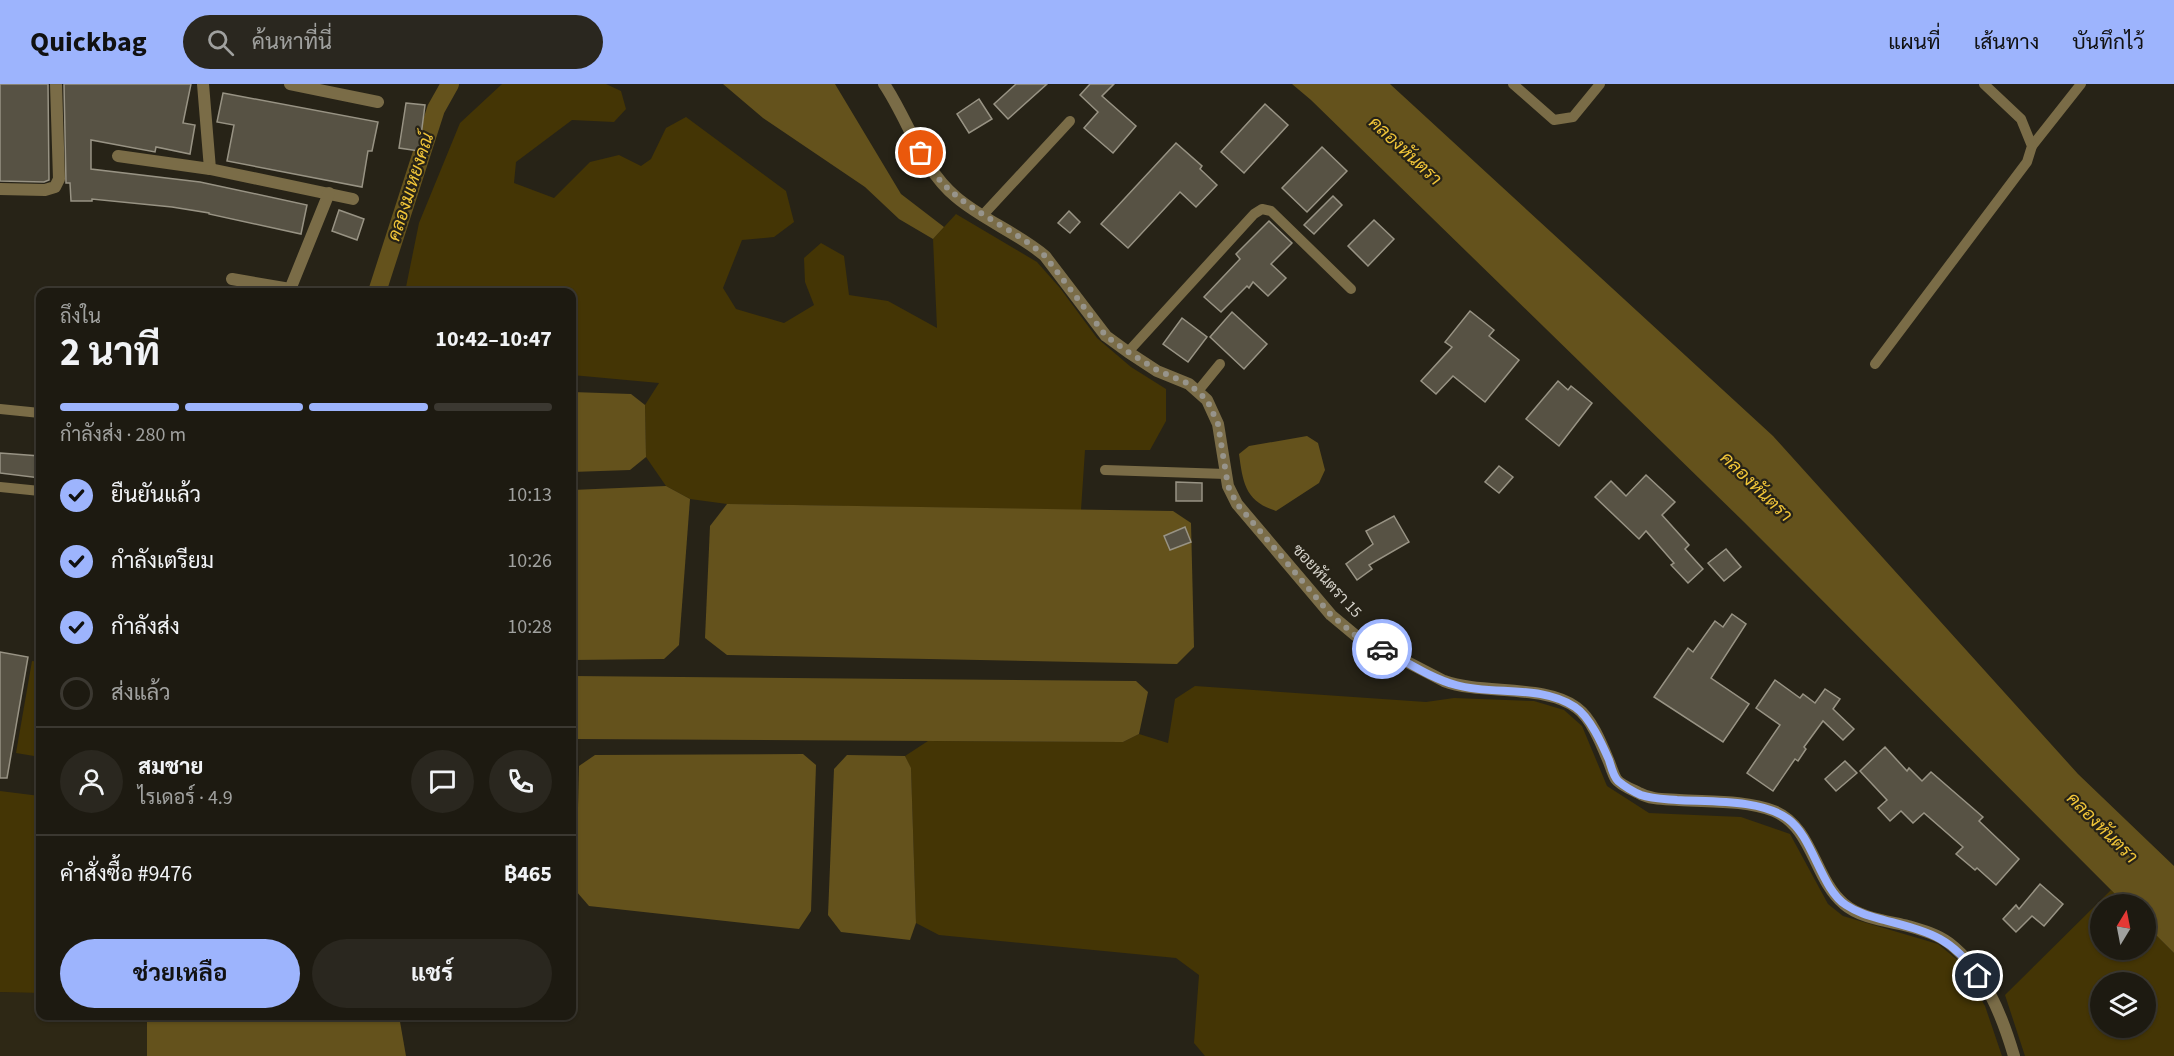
<!DOCTYPE html>
<html lang="th">
<meta charset="utf-8">
<style>
:root{--surface:#1d1a11;--page:#2a271f;--text:#f1f3f6;--muted:#a0a19f;--line:#3b3831;--accent:#9db4fd}
body{margin:0;font-family:"Source Sans 3",Sarabun,sans-serif;background:var(--page);color:var(--text);height:100vh;display:flex;flex-direction:column;font-size:22px;white-space:nowrap}
*{box-sizing:border-box;margin:0}
p{font-size:20px;color:var(--muted)}
.icon{flex:none;width:33px;height:33px;fill:none;stroke:currentColor;stroke-width:2;stroke-linecap:round;stroke-linejoin:round}
.map{position:relative;flex:1;overflow:hidden}
.panel{position:absolute;left:36px;top:204px;width:540px;height:732px;display:flex;flex-direction:column;background:var(--surface);border-radius:12px;box-shadow:0 2px 4px #0004,0 0 0 2px var(--line)}
.panel>*{flex:none}
.needle{width:39px;rotate:10deg}
.buttons{position:absolute;left:2090px;top:810px;display:grid;gap:12px}
.buttons a{display:grid;place-items:center;width:66px;height:66px;border-radius:50%;background:var(--surface);box-shadow:0 2px 4px #0004,0 0 0 2px var(--line);font-size:30px}
.pin{position:absolute;display:grid;place-items:center;width:51px;height:51px;color:#fff;margin:-26px;border:3px solid #fff;border-radius:50%;box-shadow:0 2px 6px #0007}
.courier{position:absolute;display:grid;place-items:center;width:60px;height:60px;margin:-30px;border:4px solid #9db4fd;border-radius:50%;background:#fff;color:#222;box-shadow:0 2px 8px #0007}
.summary em{font-style:normal;font-weight:700}
.summary div{display:flex;flex-direction:column-reverse}
.summary{display:flex;align-items:center;justify-content:space-between;height:102px;padding:0 24px}
h1{font-size:39px;font-weight:700;line-height:45px}
.bar{display:grid;grid-template-columns:repeat(4,1fr);gap:9px 6px;align-content:center;height:72px;padding:0 24px}
.bar i{height:8px;border-radius:4px;background:var(--line)}
.bar .active{background:var(--accent)}
.bar p{grid-column:span 4}
.line{display:flex;align-items:center;gap:15px;padding:0 24px;border-top:2px solid var(--line)}
.line div{flex:1}
.round{display:grid;place-items:center;flex:none;width:63px;height:63px;border-radius:32px;background:var(--page)}
ol{padding:0 24px;list-style:none}
li{display:flex;align-items:center;gap:18px;height:66px}
li p{margin-inline-start:auto}
li .icon{padding:6px;border-radius:50%;background:var(--accent);color:#111;stroke-width:4}
li:last-child{color:var(--muted)}
li i{width:33px;height:33px;border:3px solid var(--line);border-radius:50%}
.action{display:flex;gap:12px;margin-top:auto;padding:12px 24px}
.action a{flex:1;height:69px;border-radius:36px;background:var(--accent);color:#111;font-size:24px;font-weight:700;line-height:69px;text-align:center}
.action a+a{background:var(--page);color:var(--text)}
header{display:flex;align-items:center;gap:36px;box-sizing:border-box;height:84px;padding:0 30px;background:var(--accent);color:#111}
header strong{font-size:28px}
nav{display:flex;gap:33px;margin-inline-start:auto;font-size:21px}
.search{width:420px;height:54px;background:var(--page);display:flex;align-items:center;gap:15px;box-sizing:border-box;padding:0 21px;border-radius:33px;color:var(--muted);font-size:22px}
.map>svg:first-child{display:block}
.built{fill:#2e2815}
.green{fill:#443505;fill-rule:evenodd}
.water{fill:#64521c}
.lines{fill:none;stroke-linecap:round;stroke-linejoin:round}
.canal{stroke:#64521c;stroke-width:18}
.building{fill:#575244;stroke:#989384;stroke-width:1.5}
.service{stroke:#7a6c47;stroke-width:10}
.minor{stroke:#7a6c47;stroke-width:12}
.done{stroke:#97948b;stroke-width:6;stroke-dasharray:0 10.8}
.route{stroke:#9db4fd;stroke-width:8}
.labels{text-anchor:middle;dominant-baseline:central;stroke-width:4.5;stroke-linejoin:round;paint-order:stroke}
.street-label{font-size:16px;fill:#d4d1c9;stroke:#272317}
.water-label{font-size:18px;font-style:italic;fill:#f1c538;stroke:#272317}
</style>
<header>
<strong>Quickbag</strong>
<div class="search"><svg class="icon" aria-label="search" viewBox="0 0 24 24"><circle cx="10" cy="10" r="6"/><path d="M15 15l6 6"/></svg>ค้นหาที่นี่</div>
<nav><a>แผนที่</a><a>เส้นทาง</a><a>บันทึกไว้</a></nav>
</header>
<div class="map">
<svg width="2174" height="972" viewBox="0 0 2174 972">
<rect width="100%" height="100%" fill="#272317"/>
<path class="built" d="M0 908 40 909V932H147V972H0Z"/>
<g class="green">
<path d="M502 0H606L621 7 626 25 614 38 572 36 516 78 514 99 554 114 590 78 619 71 641 82 651 75 666 44 686 33 786 107 794 138 774 153 742 156 723 204 736 225 784 239 814 221 805 198 804 174 821 159 844 172 849 211 888 217 937 244 933 155 956 130 1037 178 1060 204 1097 254 1131 283 1166 305V337L1150 366H1085L1081 426 727 420 690 415 666 402 646 373 645 321 659 299 572 291V208H405L419 139 460 39Z"/>
<path d="M32 577 40 578V673L16 669Z"/>
<path d="M1195 602 1426 618 1454 614 1534 617 1564 626 1582 642 1607 702 1649 729 1741 733 1790 750 1828 820 1843 832 1938 860 1960 878 1985 922 2002 972H1205L1194 959 1199 891 1176 874 939 851 916 839 911 685 905 672 928 657 1123 658 1139 650 1168 659 1175 615Z"/>
<path d="M0 707 40 712V909L0 908Z"/>
<path d="M2111 806 2125 820H2100V866H2145V840L2174 869V972H2025L2005 911ZM2100 898H2145V944H2100Z"/>
</g>
<g class="water">
<path d="M723 0H835L901 110 944 143 933 155 899 135 865 103 763 34Z"/>
<path d="M1292 0H1390L1773 352 2078 690 2174 782V869L2145 840V820H2125L1744 438 1311 16Z"/>
<path d="M572 308 631 310 645 321 646 373 630 386 572 388Z"/>
<path d="M1307 352 1318 359 1325 386 1319 399 1276 427C1245 417 1243 399 1239 370L1249 362Z"/>
<path d="M666 402 690 415 679 561 664 575 572 576V406Z"/>
<path d="M727 420 1173 427 1191 439 1194 563 1177 580 727 571 705 554 710 442Z"/>
<path d="M572 592 1136 597 1148 608 1139 650 1123 658 572 655Z"/>
<path d="M803 670 816 681 811 827 799 845 589 822 576 807 579 682 595 671Z"/>
<path d="M847 671 905 672 911 684 916 839 910 856 841 848 828 831 834 685Z"/>
<path d="M147 932H399L406 972H147Z"/>
</g>
<g class="lines">
<path class="canal" d="M377 208 436 25 450 0"/>
</g>
<g class="building">
<path d="M0 0H48L49 96 44 98 0 97Z"/>
<path d="M64 0H191L183 39 195 41 190 70 156 63 155 68 91 56V85L200 98 307 121 301 150 209 130V129L172 123 92 115V117H71L70 99H66Z"/>
<path d="M1016 0H1047L1008 35 994 20Z"/>
<path d="M1090 0H1114L1102 12 1136 42 1113 69 1084 44 1098 28 1080 11Z"/>
<path d="M223 9 378 38 372 67H368L362 103 227 77 234 41 217 38Z"/>
<path d="M979 15 992 35 969 49 957 30Z"/>
<path d="M406 19 425 21 419 67 399 64Z"/>
<path d="M1265 20 1288 41 1244 89 1221 68Z"/>
<path d="M1176 59 1202 82 1200 85 1217 101 1196 123 1180 108 1128 164 1101 140Z"/>
<path d="M1322 63 1347 87 1307 128 1282 104Z"/>
<path d="M1333 112 1342 121 1314 150 1304 141Z"/>
<path d="M339 126 364 135 357 156 332 147Z"/>
<path d="M1069 127 1080 138 1070 149 1058 139Z"/>
<path d="M1374 136 1394 155 1368 182 1348 162Z"/>
<path d="M1269 137 1292 159 1271 180 1286 194 1268 212 1253 198 1249 204 1247 202 1221 228 1204 213 1240 175 1236 170Z"/>
<path d="M1470 227 1494 246 1489 252 1519 276 1485 318 1453 292 1436 310 1421 297 1452 263 1445 258Z"/>
<path d="M1232 228 1267 260 1244 285 1210 253Z"/>
<path d="M1182 234 1207 253 1188 278 1163 260Z"/>
<path d="M1558 297 1568 306 1571 302 1592 319 1559 362 1526 335Z"/>
<path d="M0 369 40 372V394L0 389Z"/>
<path d="M1499 382 1513 393 1499 409 1485 398Z"/>
<path d="M1646 391 1675 418 1662 431 1689 461 1685 465 1703 485 1688 499 1671 481 1674 479 1646 447 1639 455 1595 413 1611 397 1626 412Z"/>
<path d="M1176 398 1202 399V417H1176Z"/>
<path d="M1394 432 1409 458 1369 481 1372 485 1357 496 1346 480 1373 460 1366 447Z"/>
<path d="M1185 443 1191 458 1170 466 1164 452Z"/>
<path d="M1726 465 1741 483 1724 497 1708 479Z"/>
<path d="M1732 530 1746 540 1711 594 1749 620 1723 658 1654 613 1688 564 1693 568 1715 537 1723 543Z"/>
<path d="M0 568 28 573 7 694H0Z"/>
<path d="M1775 596 1800 614 1803 610 1815 619 1825 605 1840 615 1833 625 1854 645 1843 656 1823 637 1804 663 1806 665 1798 677 1795 675 1773 707 1747 689 1780 641 1756 624Z"/>
<path d="M1885 663 1907 687 1909 684 1922 697 1931 688 1983 733 1979 737 2019 775 1996 801 1977 784 1975 786 1956 770 1963 763 1924 729 1913 739 1901 727 1890 737 1878 724 1887 716 1860 687Z"/>
<path d="M1845 677 1857 689 1836 707 1825 695Z"/>
<path d="M2040 800 2063 820 2044 842 2032 832 2016 848 2003 835 2016 821 2019 825Z"/>
</g>
<g class="lines">
<g class="service">
<path d="M1513 0 1554 36 1573 33 1600 0"/>
<path d="M2032 62 2081 0"/>
<path d="M982 132 1070 37"/>
<path d="M1128 268 1254 130 1262 125 1271 127 1351 205"/>
<path d="M1875 280 2027 78 2032 62 2021 35 1984 0"/>
<path d="M1198 307 1220 280"/>
<path d="M0 325 40 329"/>
<path d="M1105 386 1226 390"/>
<path d="M0 403 40 407"/>
</g>
<g class="minor">
<path d="M203 0 210 85"/>
<path d="M290 0 378 18"/>
<path d="M884 0C909 37 921 84 956 113 983 136 1018 149 1045 172L1106 252 1128 268 1157 287 1189 300 1207 316 1218 340 1228 402 1237 420 1331 531 1355 551 1444 597C1482 611 1546 600 1577 624 1592 635 1602 661 1609 678 1611 683 1613 690 1616 695 1620 701 1633 706 1639 709 1651 716 1666 715 1679 716 1710 718 1745 716 1774 727 1813 743 1814 795 1844 820 1860 834 1887 837 1908 842 1922 846 1937 850 1949 859 1984 886 2002 931 2014 972"/>
<path d="M118 72 210 85 353 115"/>
<path d="M0 105 45 106 55 103 59 95 56 0"/>
<path d="M232 195 290 205"/>
<path d="M289 208 329 109"/>
</g>
</g>
<g class="lines">
<path class="done" d="M921 69C949 123 1002 135 1045 172L1106 252 1128 268 1157 286 1189 300 1207 316 1218 340 1228 402 1237 420 1331 531 1355 551 1382 565"/>
<path class="route" d="M1382 565C1406 577 1430 594 1456 601 1494 612 1540 600 1575 623 1590 633 1602 660 1609 676 1611 682 1613 692 1618 697 1624 702 1634 708 1641 711 1652 715 1666 715 1677 716 1710 718 1761 715 1788 735 1813 753 1821 805 1846 821 1858 829 1870 832 1884 836 1928 848 1951 852 1978 892"/>
</g>
<g class="labels">
<g class="street-label">
<text transform="translate(1327 497) rotate(47)">ซอยหันตรา 15</text>
</g>
<g class="water-label">
<text transform="translate(1405 67) rotate(43)">คลองหันตรา</text>
<text transform="translate(411 103) rotate(-72)">คลองมเหยงคณ์</text>
<text transform="translate(1756 403) rotate(44)">คลองหันตรา</text>
<text transform="translate(2102 744) rotate(45)">คลองหันตรา</text>
</g>
</g>
</svg>
<div class="buttons">
<a><svg class="needle" viewBox="-14 -14 28 28"><path d="M0-13l5 13h-10z" fill="#e53935"/><path d="M0 13l5-13h-10z" fill="#a0a19f"/></svg></a>
<a><svg class="icon" aria-label="layers" viewBox="0 0 24 24"><path d="M12 4l9 5-9 5-9-5zM3 14l9 5 9-5"/></svg></a>
</div>
<div class="pin" style="left:921px;top:69px;background:#ea580c"><svg class="icon" aria-label="bag" viewBox="0 0 24 24"><path d="M5 8h14l-1 12H6zM9 8a3 3 0 0 1 6 0"/></svg></div>
<div class="pin" style="left:1978px;top:892px;background:#1f2937"><svg class="icon" aria-label="home" viewBox="0 0 24 24"><path d="M3 11l9-7 9 7M6 9v11h12V9"/></svg></div>
<div class="courier" style="left:1382px;top:565px"><svg class="icon" aria-label="car" viewBox="0 0 24 24"><path d="M5 17H2v-5l4-1 3-4h7l3 4 3 1v5h-3M9 17h6M6 11h13"/><circle cx="7" cy="17" r="2"/><circle cx="17" cy="17" r="2"/></svg></div>
<section class="panel">
<div class="summary"><div><h1>2 นาที</h1><p>ถึงใน</p></div><em>10:42–10:47</em></div>
<div class="bar"><i class="active"></i><i class="active"></i><i class="active"></i><i></i><p>กำลังส่ง · 280 m</p></div>
<ol>
<li><svg class="icon" aria-label="check" viewBox="0 0 24 24"><path d="M5 12l5 5 9-10"/></svg>ยืนยันแล้ว<p>10:13</p></li>
<li><svg class="icon" aria-label="check" viewBox="0 0 24 24"><path d="M5 12l5 5 9-10"/></svg>กำลังเตรียม<p>10:26</p></li>
<li><svg class="icon" aria-label="check" viewBox="0 0 24 24"><path d="M5 12l5 5 9-10"/></svg>กำลังส่ง<p>10:28</p></li>
<li><i></i>ส่งแล้ว</li>
</ol>
<div class="line" style="height:108px"><a class="round"><svg class="icon" aria-label="person" viewBox="0 0 24 24"><circle cx="12" cy="8" r="4"/><path d="M4 21q1-7 8-7t8 7"/></svg></a><div><b>สมชาย</b><p>ไรเดอร์ · 4.9</p></div><a class="round"><svg class="icon" aria-label="chat" viewBox="0 0 24 24"><path d="M4 5h16v11H9l-5 4z"/></svg></a><a class="round"><svg class="icon" aria-label="phone" viewBox="0 0 24 24"><path d="M5 4h4l2 5-3 2q2 4 5 5l2-3 5 2v4C11 20 4 13 5 4z"/></svg></a></div>
<div class="line" style="height:78px"><div>คำสั่งซื้อ #9476</div><b>฿465</b></div>
<div class="action"><a>ช่วยเหลือ</a><a>แชร์</a></div>
</section>
</div>
